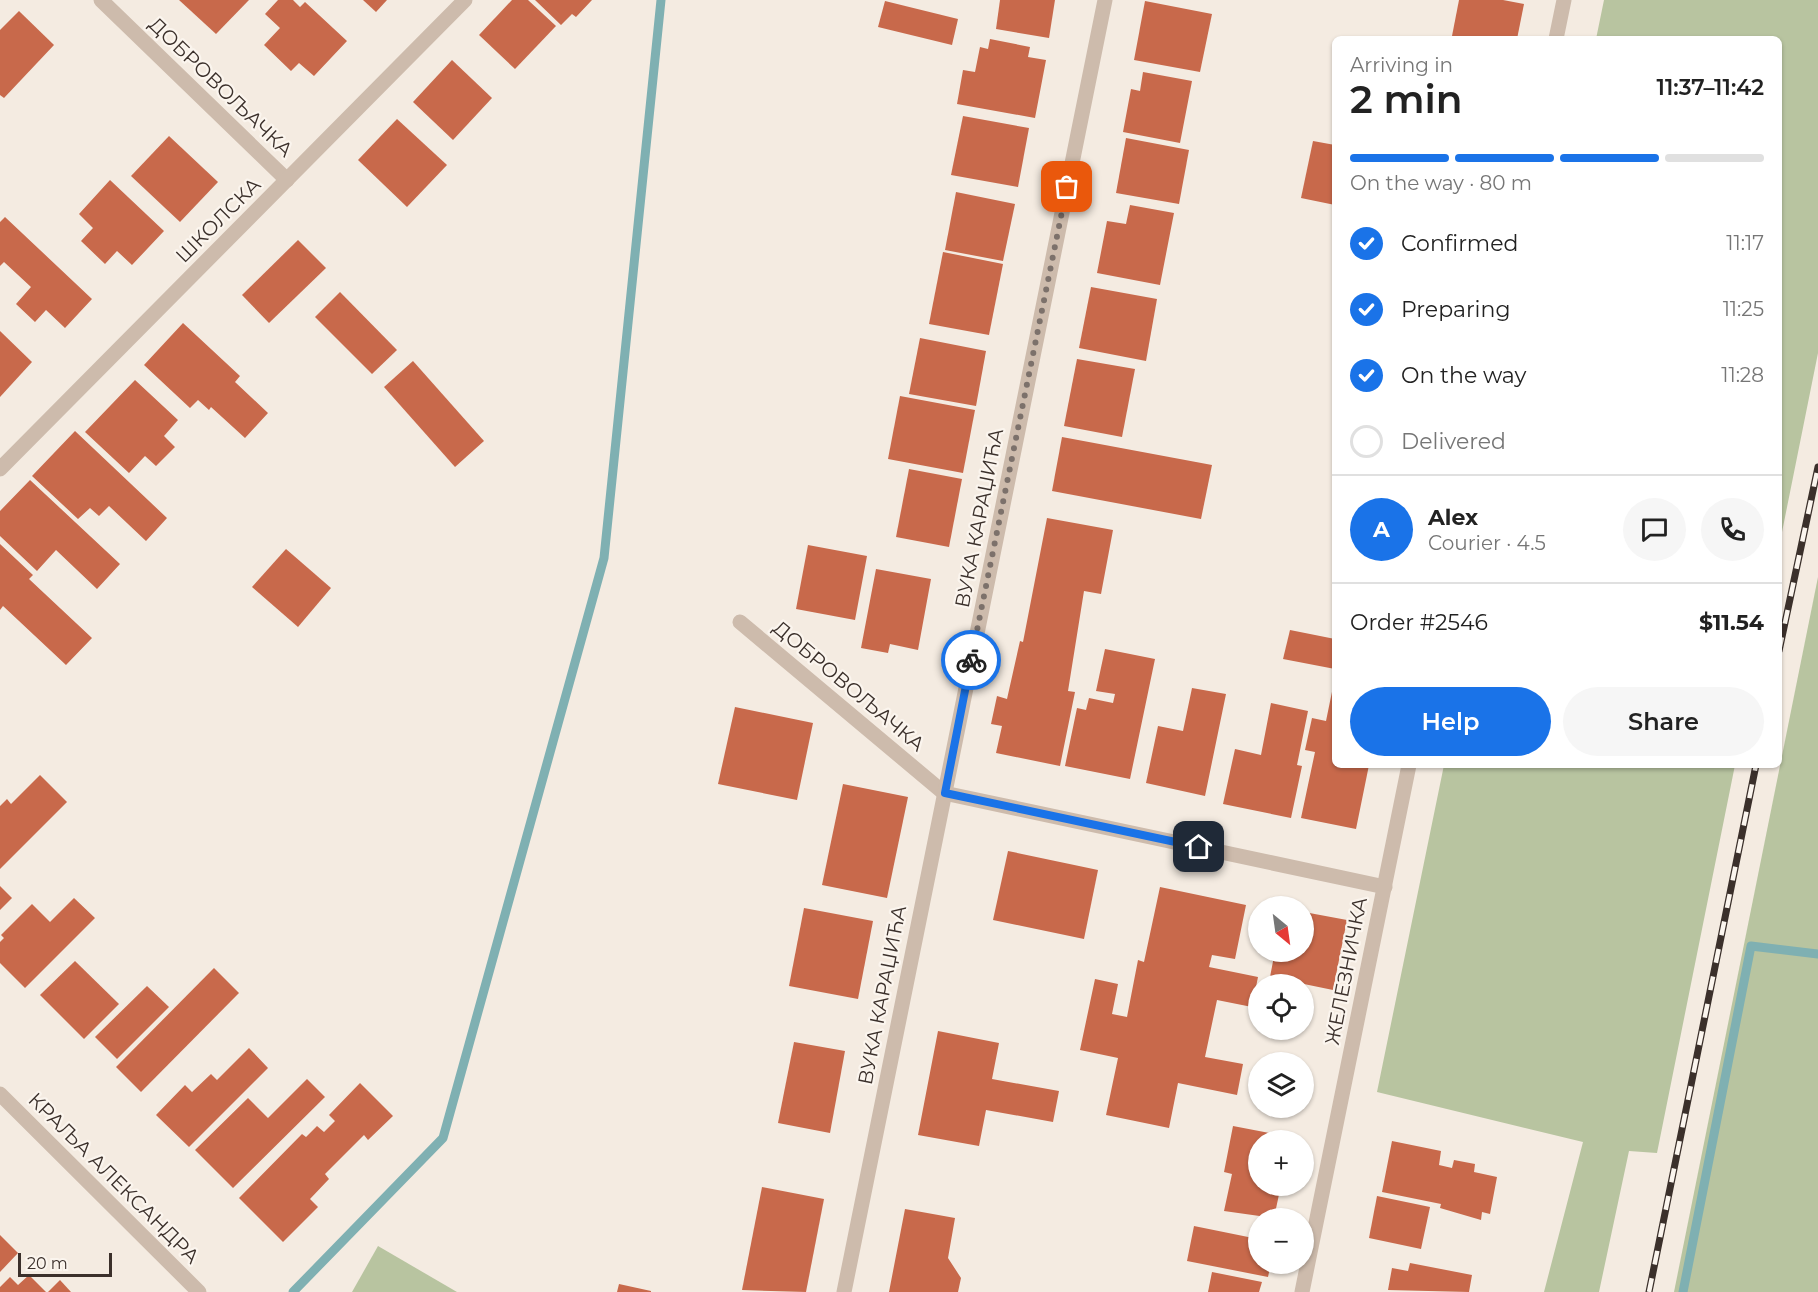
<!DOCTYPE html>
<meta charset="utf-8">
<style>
:root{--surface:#fff;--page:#f6f6f6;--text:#222;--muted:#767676;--line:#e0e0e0;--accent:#1a73e8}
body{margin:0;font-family:Montserrat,sans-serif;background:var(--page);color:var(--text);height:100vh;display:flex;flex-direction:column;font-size:22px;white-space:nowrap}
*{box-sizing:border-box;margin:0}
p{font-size:20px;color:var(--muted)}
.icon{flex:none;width:33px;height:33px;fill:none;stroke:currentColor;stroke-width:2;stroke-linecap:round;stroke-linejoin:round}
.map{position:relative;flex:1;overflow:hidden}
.panel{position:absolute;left:1332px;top:36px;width:450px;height:732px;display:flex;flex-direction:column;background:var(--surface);border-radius:9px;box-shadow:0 2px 4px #0004}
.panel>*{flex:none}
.needle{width:39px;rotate:151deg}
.tools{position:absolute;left:1248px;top:896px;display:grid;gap:12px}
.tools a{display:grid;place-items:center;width:66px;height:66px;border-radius:50%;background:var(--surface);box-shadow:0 2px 4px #0004;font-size:30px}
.scale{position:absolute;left:18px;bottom:15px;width:94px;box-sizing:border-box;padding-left:6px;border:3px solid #3b302b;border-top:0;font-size:16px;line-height:21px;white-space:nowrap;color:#3b302b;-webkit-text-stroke:4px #fbf5ee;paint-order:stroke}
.pin{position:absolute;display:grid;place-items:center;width:51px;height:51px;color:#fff;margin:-26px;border-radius:12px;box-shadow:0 3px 9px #0006}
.courier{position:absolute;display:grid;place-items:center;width:60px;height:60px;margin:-30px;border:4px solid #1a73e8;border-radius:50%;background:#fff;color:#222;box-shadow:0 2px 8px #0007}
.head em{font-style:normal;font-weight:600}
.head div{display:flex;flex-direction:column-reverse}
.head{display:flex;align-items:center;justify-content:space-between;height:102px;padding:0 18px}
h1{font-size:39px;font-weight:600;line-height:45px}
.bar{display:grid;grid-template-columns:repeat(4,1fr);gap:9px 6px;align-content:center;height:72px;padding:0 18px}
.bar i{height:8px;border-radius:4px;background:var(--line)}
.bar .on{background:var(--accent)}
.bar p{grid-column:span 4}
.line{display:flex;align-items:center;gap:15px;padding:0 18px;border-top:2px solid var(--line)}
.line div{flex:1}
.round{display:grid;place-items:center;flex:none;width:63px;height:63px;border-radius:32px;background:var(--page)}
ol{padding:0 18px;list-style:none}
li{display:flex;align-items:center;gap:18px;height:66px}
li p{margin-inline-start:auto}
li .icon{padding:6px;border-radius:50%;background:var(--accent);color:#fff;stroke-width:4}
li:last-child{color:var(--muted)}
li i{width:33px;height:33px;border:3px solid var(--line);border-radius:50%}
.button{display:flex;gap:12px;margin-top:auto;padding:12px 18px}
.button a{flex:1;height:69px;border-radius:36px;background:var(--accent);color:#fff;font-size:24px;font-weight:600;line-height:69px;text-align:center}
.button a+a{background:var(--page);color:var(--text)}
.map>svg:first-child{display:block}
.green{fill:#b8c4a0}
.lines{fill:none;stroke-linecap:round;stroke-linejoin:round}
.stream{stroke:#7fb0b2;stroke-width:9}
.building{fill:#c8694b}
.street{stroke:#cdbbac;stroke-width:15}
.rail-casing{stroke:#3b302b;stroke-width:7}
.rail{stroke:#fbf5ee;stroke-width:4.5;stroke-dasharray:14;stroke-linecap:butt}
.done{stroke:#7c716b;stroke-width:6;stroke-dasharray:0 10.8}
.route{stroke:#1a73e8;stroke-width:8}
.labels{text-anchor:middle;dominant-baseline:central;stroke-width:4.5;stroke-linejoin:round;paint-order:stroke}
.street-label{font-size:20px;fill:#3b302b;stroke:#fbf5ee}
</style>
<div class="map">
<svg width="1818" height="1292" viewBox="0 0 1818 1292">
<rect width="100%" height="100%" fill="#f4ebe1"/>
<g class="green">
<path d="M1604 0H1818V353L1779 547V39H1596Z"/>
<path d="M1818 577V1292H1674Z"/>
<path d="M1444 765H1735L1657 1153 1629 1151 1599 1292H1544L1583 1142 1377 1092Z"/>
<path d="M378 1246 457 1292H352Z"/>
</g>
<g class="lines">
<g class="stream">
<path d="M293 1292 443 1138 604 558 661 0"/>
<path d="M1683 1292 1751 946 1818 954"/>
</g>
</g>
<g class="building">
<path d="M179 0H249L216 34Z"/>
<path d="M278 0H293L300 7 305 2 347 41 314 76 299 63 291 71 264 45 280 28 265 14Z"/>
<path d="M363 0H387L376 12Z"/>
<path d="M512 0H528L556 26 515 69 479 35Z"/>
<path d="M535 0H592L576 17 572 14 561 25Z"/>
<path d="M1000 0H1055L1049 38 996 29Z"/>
<path d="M1459 0H1503L1524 4 1517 39H1462L1452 36Z"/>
<path d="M885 1 958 19 952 45 878 27Z"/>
<path d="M1145 1 1212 14 1200 72 1134 60Z"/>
<path d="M19 11 54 45 4 98 0 95V30Z"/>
<path d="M990 39 1030 47 1028 57 1046 60 1035 118 957 104 963 70 975 72 980 47 988 49Z"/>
<path d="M452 60 492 98 453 140 413 102Z"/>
<path d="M1143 72 1192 81 1180 143 1123 132 1131 89 1140 91Z"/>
<path d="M963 116 1029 128 1018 187 951 175Z"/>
<path d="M397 119 447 165 407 207 358 160Z"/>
<path d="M169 136 218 182 180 222 131 176Z"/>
<path d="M1126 138 1189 150 1179 204 1116 193Z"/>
<path d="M1313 141 1335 145V205L1301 198Z"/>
<path d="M110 180 164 231 132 265 117 251 105 264 81 241 93 228 79 214Z"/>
<path d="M956 192 1015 204 1003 261 945 250Z"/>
<path d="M1130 205 1174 213 1160 285 1097 273 1107 221 1126 224Z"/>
<path d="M5 217 92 299 65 328 46 310 35 322 16 304 31 287 4 262 0 266V222Z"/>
<path d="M298 240 326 268 269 323 242 295Z"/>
<path d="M943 252 1003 264 989 335 929 324Z"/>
<path d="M1091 287 1157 299 1146 361 1079 348Z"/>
<path d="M340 292 397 350 372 374 315 317Z"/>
<path d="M183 323 240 376 235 382 268 413 245 438 211 407 209 410 198 400 190 408 144 365Z"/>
<path d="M0 331 32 362 0 397Z"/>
<path d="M920 338 986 351 976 406 909 394Z"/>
<path d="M1077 359 1135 369 1122 437 1064 426Z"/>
<path d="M413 361 484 441 455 467 384 387Z"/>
<path d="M135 380 178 420 164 436 175 447 156 466 145 456 129 473 85 432Z"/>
<path d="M900 396 975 410 963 473 888 459Z"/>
<path d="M75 431 167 518 146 541 109 506 99 516 90 508 78 519 32 476Z"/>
<path d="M1062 437 1212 465 1201 519 1052 491Z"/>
<path d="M909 469 962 479 949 547 896 537Z"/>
<path d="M30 480 120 564 97 589 56 550 37 571 0 536V511Z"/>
<path d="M1047 518 1113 530 1101 594 1084 591 1068 691 1075 692 1060 766 996 753 1002 726 991 724 997 696 1007 699 1020 641 1023 642Z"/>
<path d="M0 544 33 575 29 579 92 638 66 665 3 606 0 610Z"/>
<path d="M808 545 867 556 855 620 796 609Z"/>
<path d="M286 549 331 588 298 627 252 587Z"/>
<path d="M876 569 931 579 918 650 890 644 888 653 861 648Z"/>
<path d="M1290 630 1335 639V669L1283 659Z"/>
<path d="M1105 649 1155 659 1130 779 1065 766 1077 708 1086 710 1089 698 1113 703 1115 694 1096 691Z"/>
<path d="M1334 682 1335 765H1369L1356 829 1301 818 1315 752 1305 750 1312 718 1326 721Z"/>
<path d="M1192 688 1226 694 1205 796 1146 783 1158 726 1183 731Z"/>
<path d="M1271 703 1308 711 1297 765 1302 766 1291 818 1223 804 1235 749 1261 755Z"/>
<path d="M735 707 813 723 797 800 718 784Z"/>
<path d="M40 775 67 802 0 869V806L7 799 11 804Z"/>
<path d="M843 784 908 797 887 898 822 885Z"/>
<path d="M1008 851 1098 870 1084 939 993 920Z"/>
<path d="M0 886 12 898 0 910Z"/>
<path d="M1160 887 1246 905 1235 959 1212 955 1209 967 1258 977 1252 1007 1217 1000 1205 1057 1243 1064 1237 1095 1178 1083 1169 1128 1106 1115 1118 1058 1080 1050 1095 979 1118 984 1112 1014 1127 1017 1138 960 1144 962Z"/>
<path d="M74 898 95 918 25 988 0 963V942L4 938 1 935 32 904 50 922Z"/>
<path d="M804 908 873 921 858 999 789 986Z"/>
<path d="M1304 912 1347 920 1333 990 1270 977 1275 951H1304Z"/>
<path d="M75 961 119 1004 84 1039 40 995Z"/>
<path d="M214 968 239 993 141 1092 116 1067Z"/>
<path d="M147 986 169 1007 117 1059 95 1037Z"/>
<path d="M938 1031 999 1043 992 1079 1059 1091 1053 1122 986 1110 979 1146 918 1135Z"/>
<path d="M794 1042 845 1051 830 1133 778 1123Z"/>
<path d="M249 1048 268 1068 189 1147 156 1115 185 1085 192 1092 211 1074 217 1080Z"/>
<path d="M307 1079 325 1097 233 1188 195 1150 248 1098 268 1118Z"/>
<path d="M360 1083 393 1116 368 1140 364 1135 325 1174 329 1179 310 1199 318 1207 283 1242 239 1198 302 1134 306 1137 317 1126 324 1132 335 1121 329 1115Z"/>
<path d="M1233 1126 1291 1137 1290 1140H1258V1185H1281L1274 1218 1224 1211 1232 1174 1224 1172Z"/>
<path d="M1392 1141 1441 1151 1439 1165 1452 1168 1454 1160 1475 1164 1474 1172 1497 1177 1490 1214 1482 1212 1481 1220 1440 1208 1441 1204 1382 1192Z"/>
<path d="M762 1187 824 1199 806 1292 742 1290Z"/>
<path d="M1377 1196 1430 1207 1421 1249 1369 1238Z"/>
<path d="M905 1209 955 1218 948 1258 961 1278 958 1292H889Z"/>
<path d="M1194 1226 1258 1239V1263H1271L1268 1277 1187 1261Z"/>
<path d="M0 1235 18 1253 0 1272Z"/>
<path d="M1410 1263 1472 1275 1469 1292 1388 1290 1392 1268 1408 1271Z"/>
<path d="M1212 1272 1262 1282 1259 1292H1208Z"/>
<path d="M29 1275 46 1292H0V1287L10 1277 18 1285Z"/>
<path d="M60 1280 71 1292H48Z"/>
<path d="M619 1284 651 1291V1292H617Z"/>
</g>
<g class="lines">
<g class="street">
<path d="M101 0 287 180"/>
<path d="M1556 39 1564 0"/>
<path d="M0 469 465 0"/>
<path d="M740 622 944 793 1385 887"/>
<path d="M0 1094 199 1292"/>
<path d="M844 1292 1105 0"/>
<path d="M1302 1292 1409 765"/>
</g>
<g class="rail-casing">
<g id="rail">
<path d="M1779 651 1818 467"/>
<path d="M1649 1292 1756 765"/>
</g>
</g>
<use href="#rail" class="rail"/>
</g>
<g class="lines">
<path class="done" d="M971 660 1067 187"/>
<path class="route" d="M971 660 945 793 1199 847"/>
</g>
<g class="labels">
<g class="street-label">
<text transform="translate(221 87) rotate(44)">ДОБРОВОЉАЧКА</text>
<text transform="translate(218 220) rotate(-45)">ШКОЛСКА</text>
<text transform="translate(979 518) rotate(-79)">ВУКА КАРАЏИЋА</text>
<text transform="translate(849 686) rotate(40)">ДОБРОВОЉАЧКА</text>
<text transform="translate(1346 971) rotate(-79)">ЖЕЛЕЗНИЧКА</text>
<text transform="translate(882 995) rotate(-79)">ВУКА КАРАЏИЋА</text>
<text transform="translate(114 1178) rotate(45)">КРАЉА АЛЕКСАНДРА</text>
</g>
</g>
</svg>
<div class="tools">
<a><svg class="needle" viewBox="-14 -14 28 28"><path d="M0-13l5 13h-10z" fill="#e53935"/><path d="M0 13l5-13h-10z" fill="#767676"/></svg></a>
<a><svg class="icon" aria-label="locate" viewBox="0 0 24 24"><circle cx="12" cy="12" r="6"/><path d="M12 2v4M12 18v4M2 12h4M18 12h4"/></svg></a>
<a><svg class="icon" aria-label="layers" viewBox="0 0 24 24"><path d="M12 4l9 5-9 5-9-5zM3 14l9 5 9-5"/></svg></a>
<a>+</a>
<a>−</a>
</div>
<div class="scale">20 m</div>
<div class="pin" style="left:1067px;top:187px;background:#ea580c"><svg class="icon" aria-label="bag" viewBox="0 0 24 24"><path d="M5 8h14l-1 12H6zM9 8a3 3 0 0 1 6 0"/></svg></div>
<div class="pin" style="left:1199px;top:847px;background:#1f2937"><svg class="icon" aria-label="home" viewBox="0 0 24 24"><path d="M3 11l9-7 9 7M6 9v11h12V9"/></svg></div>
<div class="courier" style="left:971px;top:660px"><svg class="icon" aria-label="bike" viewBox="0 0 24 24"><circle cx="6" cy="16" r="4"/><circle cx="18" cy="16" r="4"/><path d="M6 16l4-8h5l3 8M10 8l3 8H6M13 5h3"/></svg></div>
<section class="panel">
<div class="head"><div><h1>2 min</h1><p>Arriving in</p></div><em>11:37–11:42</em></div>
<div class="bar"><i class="on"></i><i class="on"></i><i class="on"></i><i></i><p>On the way · 80 m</p></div>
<ol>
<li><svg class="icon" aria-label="check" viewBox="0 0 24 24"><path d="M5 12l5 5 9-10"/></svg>Confirmed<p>11:17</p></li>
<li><svg class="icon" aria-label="check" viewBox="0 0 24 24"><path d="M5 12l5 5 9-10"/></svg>Preparing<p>11:25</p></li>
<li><svg class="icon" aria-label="check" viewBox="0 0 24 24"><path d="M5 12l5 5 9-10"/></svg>On the way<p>11:28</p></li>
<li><i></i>Delivered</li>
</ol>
<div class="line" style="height:108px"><b class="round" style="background:var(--accent);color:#fff">A</b><div><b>Alex</b><p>Courier · 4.5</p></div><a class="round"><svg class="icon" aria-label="chat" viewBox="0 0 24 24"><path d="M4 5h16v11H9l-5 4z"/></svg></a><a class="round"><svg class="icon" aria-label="phone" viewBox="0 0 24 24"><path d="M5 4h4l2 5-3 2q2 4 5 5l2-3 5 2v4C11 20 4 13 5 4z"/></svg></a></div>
<div class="line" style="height:78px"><div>Order #2546</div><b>$11.54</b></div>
<div class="button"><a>Help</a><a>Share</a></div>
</section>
</div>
